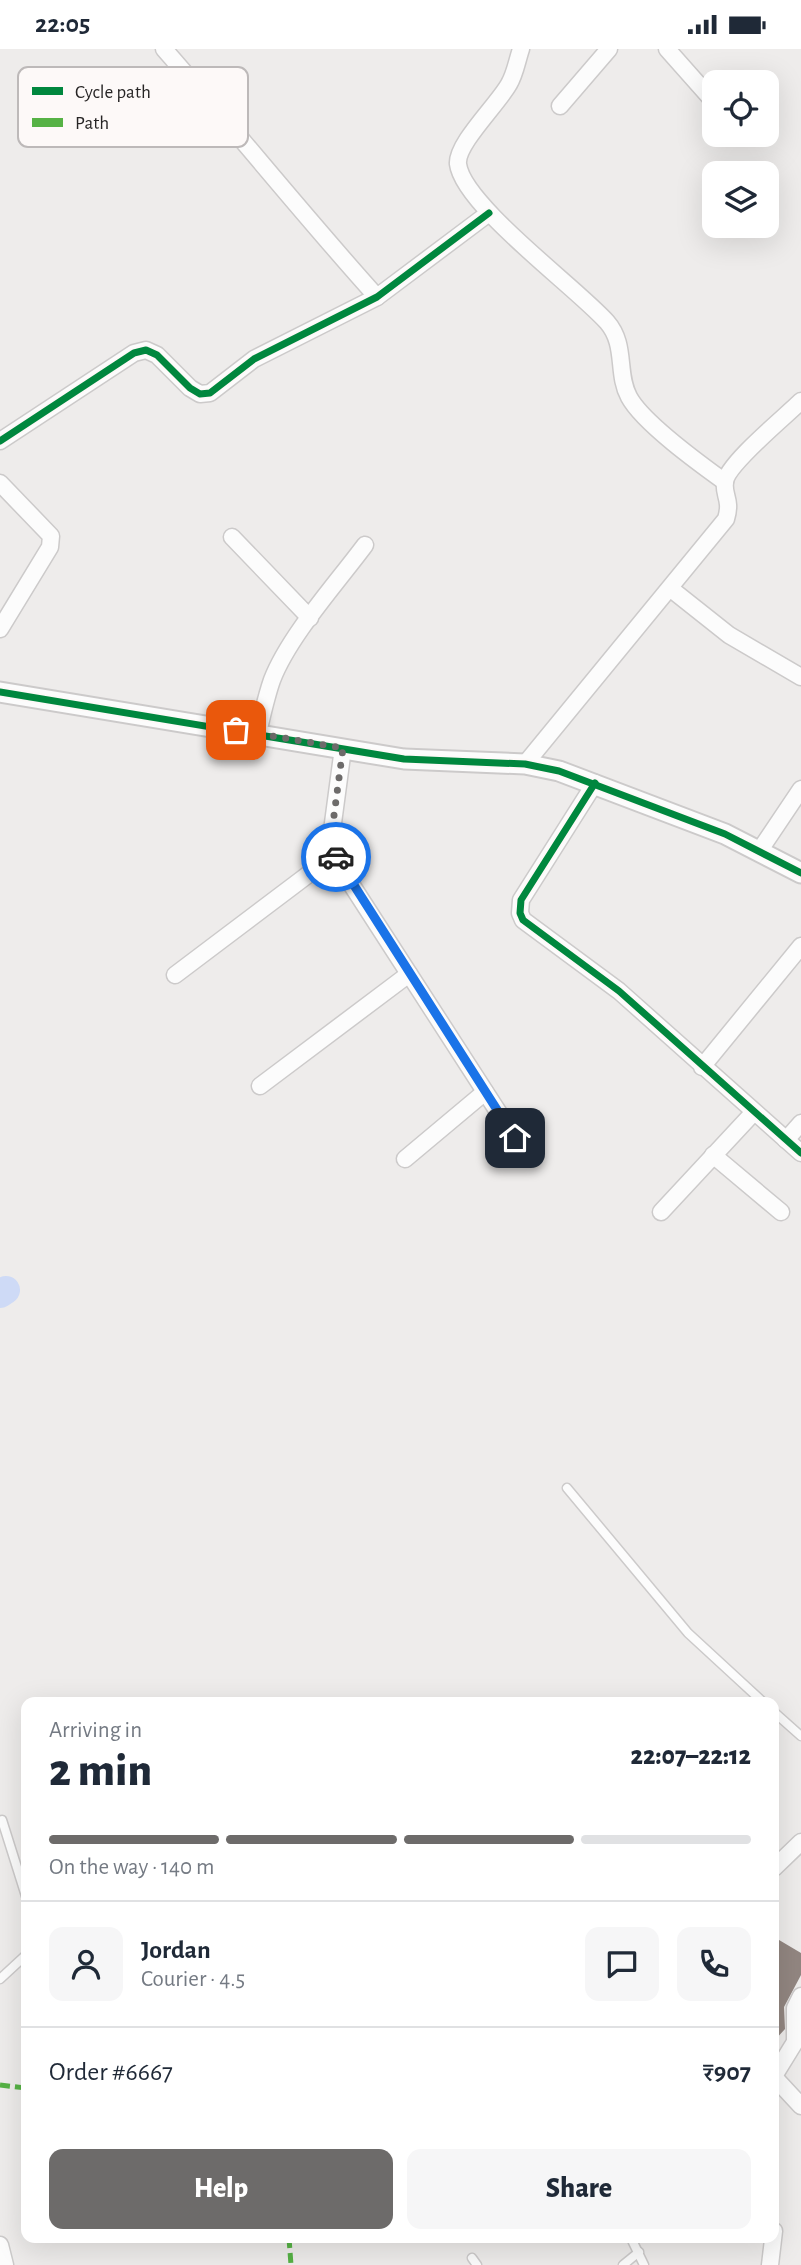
<!DOCTYPE html>
<meta charset="utf-8">
<style>
:root{--surface:#fff;--page:#f6f6f7;--text:#1f2937;--muted:#747a83;--line:#e0e1e3;--accent:#6d6b6a}
body{margin:0;font-family:"Alegreya Sans",sans-serif;background:var(--page);color:var(--text);height:100vh;display:flex;flex-direction:column;font-size:26px;white-space:nowrap}
*{box-sizing:border-box;margin:0}
p{font-size:23px;color:var(--muted)}
.icon{flex:none;width:38px;height:38px;fill:none;stroke:currentColor;stroke-width:2;stroke-linecap:round;stroke-linejoin:round}
.map{position:relative;flex:1;overflow:hidden}
.drawer{position:absolute;left:21px;top:1648px;width:758px;height:546px;display:flex;flex-direction:column;background:var(--surface);border-radius:14px;box-shadow:0 7px 28px #0002}
.drawer>*{flex:none}
.buttons{position:absolute;left:702px;top:21px;display:grid;gap:14px}
.buttons a{display:grid;place-items:center;width:77px;height:77px;border-radius:14px;background:var(--surface);box-shadow:0 7px 28px #0002;font-size:35px}
.pin{position:absolute;display:grid;place-items:center;width:60px;height:60px;color:#fff;margin:-30px;border-radius:14px;box-shadow:0 4px 10px #0006}
.courier{position:absolute;display:grid;place-items:center;width:70px;height:70px;margin:-35px;border:5px solid #1a73e8;border-radius:50%;background:#fff;color:#222;box-shadow:0 2px 9px #0007}
.headline em{font-style:normal;font-weight:800}
.headline div{display:flex;flex-direction:column-reverse}
.headline{display:flex;align-items:center;justify-content:space-between;height:119px;padding:0 28px}
h1{font-size:46px;font-weight:800;line-height:52px}
.bar{display:grid;grid-template-columns:repeat(4,1fr);gap:10px 7px;align-content:center;height:84px;padding:0 28px}
.bar i{height:9px;border-radius:5px;background:var(--line)}
.bar .current{background:var(--accent)}
.bar p{grid-column:span 4}
.line{display:flex;align-items:center;gap:18px;padding:0 28px;border-top:2px solid var(--line)}
.line div{flex:1}
.round{display:grid;place-items:center;flex:none;width:74px;height:74px;border-radius:14px;background:var(--page)}
.cta{display:flex;gap:14px;margin-top:auto;padding:14px 28px}
.cta a{flex:1;height:80px;border-radius:14px;background:var(--accent);color:#fff;font-size:28px;font-weight:800;line-height:80px;text-align:center}
.cta a+a{background:var(--page);color:var(--text)}
.status{display:flex;justify-content:space-between;align-items:center;height:49px;padding:0 35px;background:var(--surface);direction:ltr}
.status svg{height:19px;fill:currentColor}
.map>svg:first-child{display:block}
.lines{fill:none;stroke-linecap:round;stroke-linejoin:round}
.river{stroke:#cedaf6;stroke-width:28}
.building{fill:#928681}
.service-casing{stroke:#cccaca;stroke-width:11}
.minor-casing{stroke:#cccaca;stroke-width:19}
.tertiary-casing{stroke:#cccaca;stroke-width:23}
.service{stroke:#fcfcfc;stroke-width:8}
.minor{stroke:#fcfcfc;stroke-width:16}
.tertiary{stroke:#fcfcfc;stroke-width:19}
.quiet{stroke:#56b245;stroke-width:5;stroke-dasharray:10 5;stroke-linecap:butt}
.cycleway-casing{stroke:#fdf9f8;stroke-width:11}
.cycleway{stroke:#00873e;stroke-width:7}
.done{stroke:#6d6b6a;stroke-width:7;stroke-dasharray:0 12.6}
.route{stroke:#1a73e8;stroke-width:9}
.key{fill:#fdf9f8;stroke:#bdb9b9;stroke-width:2}
.key-label{font-size:19px;fill:#272525}
</style>
<div class="status"><b>22:05</b><svg viewBox="0 0 49 12"><path d="M0 12V9h3v3zM5 12V6h3v6zM10 12V3h3v9zM15 12V0h3v12zM26 1h20v11H26zM47 4h2v5h-2z"/></svg></div>
<div class="map">
<svg width="801" height="2216" viewBox="0 0 801 2216">
<rect width="100%" height="100%" fill="#eeeceb"/>
<g class="lines">
<path class="river" d="M0 1245 6 1241"/>
</g>
<path class="building" d="M774 1888 801 1904V1926L784 1958 785 1980 774 1992Z"/>
<g class="lines">
<g class="service-casing">
<g id="service">
<path d="M567 1439 688 1584 764 1654"/>
<path d="M774 1663 801 1687"/>
<path d="M2 1771 26 1847"/>
<path d="M0 1930 26 1906"/>
<path d="M631 2189 644 2216"/>
<path d="M472 2209 477 2216"/>
<path d="M623 2216 639 2203"/>
</g>
</g>
<g class="minor-casing">
<g id="minor">
<path d="M164 0C236 82 304 167 377 248"/>
<path d="M521 0C517 12 515 25 509 35 498 55 456 95 458 115 463 156 577 239 607 273 627 296 616 324 629 348 643 374 700 415 725 433"/>
<path d="M667 0 714 53"/>
<path d="M560 57 609 0"/>
<path d="M0 392 134 304 146 301 157 306 190 339 200 345 210 344 254 310 377 248 489 164"/>
<path d="M0 434 51 487 50 498 0 580"/>
<path d="M232 488 310 569"/>
<path d="M671 540 729 586 801 628"/>
<path d="M258 684C262 667 266 648 272 631 289 587 336 535 365 496"/>
<path d="M343 699 331 789 342 821 515 1089"/>
<path d="M525 715 726 470C732 450 723 447 725 433 727 415 786 367 801 352"/>
<path d="M595 734 521 851 520 864 523 871 619 942 801 1104"/>
<path d="M760 801 801 740"/>
<path d="M175 926 334 806"/>
<path d="M702 1018 801 897"/>
<path d="M260 1037 409 925"/>
<path d="M786 1091 801 1074"/>
<path d="M713 1106 781 1163"/>
<path d="M405 1110 485 1043"/>
<path d="M661 1163 754 1063"/>
<path d="M774 1819 801 1793"/>
<path d="M774 2027 795 1993V1959L801 1947"/>
<path d="M774 2028 801 2057"/>
<path d="M0 2196 5 2216"/>
<path d="M770 2216 774 2182"/>
</g>
</g>
<g class="tertiary-casing">
<path id="tertiary" d="M0 643 404 710 525 715 559 722 725 785 801 824"/>
</g>
<use href="#service" class="service"/>
<use href="#minor" class="minor"/>
<use href="#tertiary" class="tertiary"/>
<g class="quiet">
<path d="M0 2036 26 2039"/>
<path d="M289 2189 291 2216"/>
</g>
<g class="cycleway-casing">
<g id="cycleway">
<path d="M0 392 134 304 146 301 157 306 190 339 200 345 210 344 254 310 377 248 489 164"/>
<path d="M0 643 404 710 525 715 559 722 725 785 801 824"/>
<path d="M595 734 521 851 520 864 523 871 619 942 801 1104"/>
</g>
</g>
<use href="#cycleway" class="cycleway"/>
</g>
<g class="lines">
<path class="done" d="M236 681 343 699 331 789 336 808"/>
<path class="route" d="M336 808 515 1089"/>
</g>
<rect x="18" y="18" width="230" height="80" rx="10" class="key"/>
<rect x="32" y="38" width="31" height="8" fill="#00873e"/>
<rect x="32" y="69" width="31" height="9" fill="#56b245"/>
<g class="key-label">
<text x="75" y="49">Cycle path</text>
<text x="75" y="80">Path</text>
</g>
</svg>
<div class="buttons">
<a><svg class="icon" aria-label="locate" viewBox="0 0 24 24"><circle cx="12" cy="12" r="6"/><path d="M12 2v4M12 18v4M2 12h4M18 12h4"/></svg></a>
<a><svg class="icon" aria-label="layers" viewBox="0 0 24 24"><path d="M12 4l9 5-9 5-9-5zM3 14l9 5 9-5"/></svg></a>
</div>
<div class="pin" style="left:236px;top:681px;background:#ea580c"><svg class="icon" aria-label="bag" viewBox="0 0 24 24"><path d="M5 8h14l-1 12H6zM9 8a3 3 0 0 1 6 0"/></svg></div>
<div class="pin" style="left:515px;top:1089px;background:#1f2937"><svg class="icon" aria-label="home" viewBox="0 0 24 24"><path d="M3 11l9-7 9 7M6 9v11h12V9"/></svg></div>
<div class="courier" style="left:336px;top:808px"><svg class="icon" aria-label="car" viewBox="0 0 24 24"><path d="M5 17H2v-5l4-1 3-4h7l3 4 3 1v5h-3M9 17h6M6 11h13"/><circle cx="7" cy="17" r="2"/><circle cx="17" cy="17" r="2"/></svg></div>
<section class="drawer">
<div class="headline"><div><h1>2 min</h1><p>Arriving in</p></div><em>22:07–22:12</em></div>
<div class="bar"><i class="current"></i><i class="current"></i><i class="current"></i><i></i><p>On the way · 140 m</p></div>
<div class="line" style="height:126px"><a class="round"><svg class="icon" aria-label="person" viewBox="0 0 24 24"><circle cx="12" cy="8" r="4"/><path d="M4 21q1-7 8-7t8 7"/></svg></a><div><b>Jordan</b><p>Courier · 4.5</p></div><a class="round"><svg class="icon" aria-label="chat" viewBox="0 0 24 24"><path d="M4 5h16v11H9l-5 4z"/></svg></a><a class="round"><svg class="icon" aria-label="phone" viewBox="0 0 24 24"><path d="M5 4h4l2 5-3 2q2 4 5 5l2-3 5 2v4C11 20 4 13 5 4z"/></svg></a></div>
<div class="line" style="height:91px"><div>Order #6667</div><b>₹907</b></div>
<div class="cta"><a>Help</a><a>Share</a></div>
</section>
</div>
